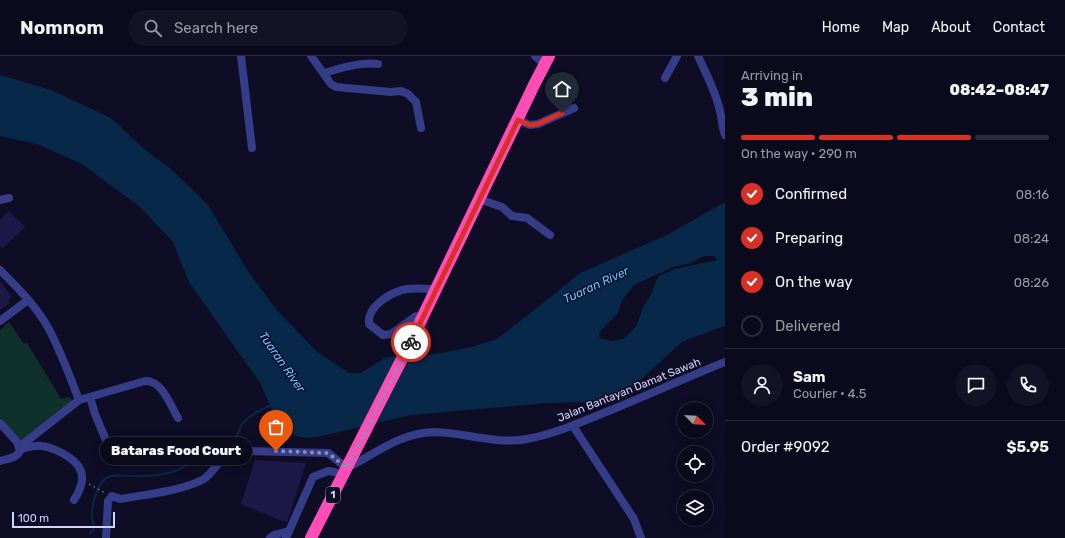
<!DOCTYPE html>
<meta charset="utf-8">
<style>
:root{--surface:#0b0a1c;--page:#141325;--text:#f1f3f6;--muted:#9a9aa3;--line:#2b2b3b;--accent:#d93025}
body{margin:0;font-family:Rubik,sans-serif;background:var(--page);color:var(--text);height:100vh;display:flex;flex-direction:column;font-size:15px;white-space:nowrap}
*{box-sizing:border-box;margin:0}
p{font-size:13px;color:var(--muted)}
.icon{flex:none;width:22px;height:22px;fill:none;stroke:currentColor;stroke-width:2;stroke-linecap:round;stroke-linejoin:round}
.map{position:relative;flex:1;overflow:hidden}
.drawer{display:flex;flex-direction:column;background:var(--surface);width:340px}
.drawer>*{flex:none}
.needle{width:26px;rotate:114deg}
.controls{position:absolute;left:677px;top:346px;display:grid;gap:8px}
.controls a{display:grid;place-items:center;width:36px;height:36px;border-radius:50%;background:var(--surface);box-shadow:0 2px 10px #0003,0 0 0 1px var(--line);font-size:20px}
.scale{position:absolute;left:12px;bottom:10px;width:103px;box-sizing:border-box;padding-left:4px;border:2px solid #d2d2ff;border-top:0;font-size:11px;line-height:14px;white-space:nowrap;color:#d2d2ff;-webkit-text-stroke:3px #0f0d26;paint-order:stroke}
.pin{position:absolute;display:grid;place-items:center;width:34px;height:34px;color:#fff;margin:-41px -17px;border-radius:50% 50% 50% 0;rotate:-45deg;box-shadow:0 0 4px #0007}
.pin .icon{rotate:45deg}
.courier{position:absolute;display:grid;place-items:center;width:40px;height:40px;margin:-20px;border:3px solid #d93025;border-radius:50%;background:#fff;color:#222;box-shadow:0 1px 5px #0007}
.bubble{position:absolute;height:28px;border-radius:14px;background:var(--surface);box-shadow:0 2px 10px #0003,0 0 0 1px var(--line);font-size:13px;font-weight:800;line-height:28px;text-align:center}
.summary em{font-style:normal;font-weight:800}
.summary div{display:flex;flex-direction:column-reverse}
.summary{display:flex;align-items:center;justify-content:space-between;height:68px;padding:0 16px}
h1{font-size:26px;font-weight:800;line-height:30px}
.bar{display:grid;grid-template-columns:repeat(4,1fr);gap:6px 4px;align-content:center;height:48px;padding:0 16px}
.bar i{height:5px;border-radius:3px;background:var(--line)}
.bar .on{background:var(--accent)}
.bar p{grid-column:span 4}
.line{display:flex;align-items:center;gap:10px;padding:0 16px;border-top:1px solid var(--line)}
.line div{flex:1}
.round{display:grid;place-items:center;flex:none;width:42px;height:42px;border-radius:21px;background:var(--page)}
ol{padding:0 16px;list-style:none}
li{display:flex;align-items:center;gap:12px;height:44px}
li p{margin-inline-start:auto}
li .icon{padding:4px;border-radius:50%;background:var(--accent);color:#fff;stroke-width:4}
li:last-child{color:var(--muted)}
li i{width:22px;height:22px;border:2px solid var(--line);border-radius:50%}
header{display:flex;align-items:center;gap:24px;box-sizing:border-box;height:56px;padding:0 20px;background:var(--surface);border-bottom:1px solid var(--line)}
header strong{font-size:19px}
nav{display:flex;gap:22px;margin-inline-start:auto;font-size:14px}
.search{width:280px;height:36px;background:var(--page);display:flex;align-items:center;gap:10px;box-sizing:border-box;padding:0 14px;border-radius:22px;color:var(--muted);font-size:15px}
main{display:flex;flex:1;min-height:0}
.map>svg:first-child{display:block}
.green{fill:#10302b}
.water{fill:#08284a;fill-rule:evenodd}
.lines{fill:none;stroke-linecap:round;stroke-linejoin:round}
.stream{stroke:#08284a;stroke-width:2}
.building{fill:#1c1848}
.path{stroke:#27bea3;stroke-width:1;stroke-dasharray:2 3;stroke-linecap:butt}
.minor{stroke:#353c88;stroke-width:8}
.highway{stroke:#ff4db7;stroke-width:12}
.done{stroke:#8e8db3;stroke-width:4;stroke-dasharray:0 7.2}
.route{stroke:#d93025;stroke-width:5}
.labels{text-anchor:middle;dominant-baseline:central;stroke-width:3;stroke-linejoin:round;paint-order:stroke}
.shield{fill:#0f0d26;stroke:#9897be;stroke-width:1}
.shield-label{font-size:10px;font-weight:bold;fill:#d2d2ff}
.street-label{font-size:11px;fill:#d2d2ff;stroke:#0f0d26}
.water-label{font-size:12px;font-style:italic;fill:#60c8ff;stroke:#0f0d26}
</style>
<header>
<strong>Nomnom</strong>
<div class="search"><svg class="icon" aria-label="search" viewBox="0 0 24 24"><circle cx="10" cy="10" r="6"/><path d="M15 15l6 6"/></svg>Search here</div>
<nav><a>Home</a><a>Map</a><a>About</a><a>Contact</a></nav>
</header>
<main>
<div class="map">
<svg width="725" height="482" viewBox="0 0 725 482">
<rect width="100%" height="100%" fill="#0f0d26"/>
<path class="green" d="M9 266 24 288 27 287 61 343 70 341 73 347 21 387 0 362V274Z"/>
<path class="water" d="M0 19 51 34 111 62 144 93 171 113 208 149 249 217 276 253 316 295 349 317H361L387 301 430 299 472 291 497 283 551 241 580 217 667 179 725 146V270L683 285 634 330 611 340 587 346 548 347 411 359 322 380 307 382 296 380 286 374 275 361 260 327 189 226 173 186 140 151 82 108 37 88 0 80ZM704 200H714L717 204 675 213 661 219 657 223 652 237 643 251 637 269 629 278 623 283 613 285 601 283 599 280 600 275 618 257 622 244 634 229 673 211 691 207Z"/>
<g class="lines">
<path class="stream" d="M90 477 94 473C94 469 93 466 92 462 91 452 96 432 104 424 112 416 131 421 142 420 153 420 167 418 178 414 197 406 192 391 202 385 210 380 219 392 228 388 238 384 237 375 243 367 250 359 262 353 271 349"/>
</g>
<g class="building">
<path d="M9 155 25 171 3 192 0 191V164Z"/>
<path d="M0 225 12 241 8 244 10 247 0 254Z"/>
<path d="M255 404 306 407 287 467 241 448Z"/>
</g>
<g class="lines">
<path class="path" d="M89 428 105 437"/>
<g class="minor">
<path d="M241 0 252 92"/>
<path d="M311 0 331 28 336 31 391 36 401 35 408 38 416 46 421 72"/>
<path d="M535 0 544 8"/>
<path d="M698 0C706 18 716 36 720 55 722 63 722 71 725 79"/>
<path d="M324 17C342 12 359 6 378 8"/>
<path d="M665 22 677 0"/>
<path d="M518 64 530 69 538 68 574 52"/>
<path d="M479 143 502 151 512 160 527 162 550 179"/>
<path d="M0 144 9 142"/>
<path d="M0 214C17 231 34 248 46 268 60 292 69 319 79 344"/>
<path d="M422 262 416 260 391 278 383 279 369 268C367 250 391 236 407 233 416 232 427 233 436 233"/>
<path d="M0 265 28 244"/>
<path d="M90 341 95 358 113 401"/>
<path d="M0 367 17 386 20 395C17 402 7 403 0 405"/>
<path d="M573 370 634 463 641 482"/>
<path d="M20 393C26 392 35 389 41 390 48 390 56 394 62 397 84 409 88 422 74 444"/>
<path d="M22 393 23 388 79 344 145 325C162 324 170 349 178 362"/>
<path d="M106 482 108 445 112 440 120 443C143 439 181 435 202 424 212 419 215 408 224 403 230 399 240 397 247 395L328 397 347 412C375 398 400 377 433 376 463 376 497 389 527 383 558 377 586 364 616 352 652 337 688 321 725 306"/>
<path d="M270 482 274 479 289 475"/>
<path d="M286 482 313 421 328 415 335 416"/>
</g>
<path class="highway" d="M311 482 412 283 534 29 549 0"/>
</g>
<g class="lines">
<path class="done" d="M276 395 328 397 347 412 411 286"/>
<path class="route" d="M411 286 518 64 530 69 538 68 562 57"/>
</g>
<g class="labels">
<rect class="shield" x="326" y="431" width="14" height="16" rx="3"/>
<g class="shield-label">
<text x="333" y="439">1</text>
</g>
<g class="street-label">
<text transform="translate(629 334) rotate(-22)">Jalan Bantayan Damat Sawah</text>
</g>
<g class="water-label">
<text transform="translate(596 229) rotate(-25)">Tuaran River</text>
<text transform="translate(282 306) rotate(55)">Tuaran River</text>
</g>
</g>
</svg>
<div class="controls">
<a><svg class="needle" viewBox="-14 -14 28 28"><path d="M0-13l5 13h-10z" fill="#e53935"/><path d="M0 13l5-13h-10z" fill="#9a9aa3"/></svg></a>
<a><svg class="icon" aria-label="locate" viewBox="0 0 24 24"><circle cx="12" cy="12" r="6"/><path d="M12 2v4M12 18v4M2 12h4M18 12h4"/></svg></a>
<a><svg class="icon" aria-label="layers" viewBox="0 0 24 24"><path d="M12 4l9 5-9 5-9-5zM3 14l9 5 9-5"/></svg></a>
</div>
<div class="scale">100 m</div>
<div class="pin" style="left:276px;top:395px;background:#ea580c"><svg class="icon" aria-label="bag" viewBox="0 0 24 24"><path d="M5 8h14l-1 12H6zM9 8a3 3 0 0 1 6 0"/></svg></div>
<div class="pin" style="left:562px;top:57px;background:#1f2937"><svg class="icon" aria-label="home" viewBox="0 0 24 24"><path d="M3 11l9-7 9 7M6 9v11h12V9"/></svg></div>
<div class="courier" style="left:411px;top:286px"><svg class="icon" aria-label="bike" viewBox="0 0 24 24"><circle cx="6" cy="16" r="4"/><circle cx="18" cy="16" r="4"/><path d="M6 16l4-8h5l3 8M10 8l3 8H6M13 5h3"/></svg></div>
<div class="bubble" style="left:100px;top:381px;width:152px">Bataras Food Court</div>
</div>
<section class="drawer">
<div class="summary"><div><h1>3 min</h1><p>Arriving in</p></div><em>08:42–08:47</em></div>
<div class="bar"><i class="on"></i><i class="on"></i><i class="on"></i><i></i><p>On the way · 290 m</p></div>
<ol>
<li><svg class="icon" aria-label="check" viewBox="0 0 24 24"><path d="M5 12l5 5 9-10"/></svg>Confirmed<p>08:16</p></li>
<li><svg class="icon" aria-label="check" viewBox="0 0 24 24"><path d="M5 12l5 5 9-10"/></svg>Preparing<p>08:24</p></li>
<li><svg class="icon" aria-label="check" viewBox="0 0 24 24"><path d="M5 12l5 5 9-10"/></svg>On the way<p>08:26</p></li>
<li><i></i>Delivered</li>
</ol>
<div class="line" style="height:72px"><a class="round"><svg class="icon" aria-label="person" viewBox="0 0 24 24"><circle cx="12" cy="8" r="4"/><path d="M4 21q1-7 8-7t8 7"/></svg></a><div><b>Sam</b><p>Courier · 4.5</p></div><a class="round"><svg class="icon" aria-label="chat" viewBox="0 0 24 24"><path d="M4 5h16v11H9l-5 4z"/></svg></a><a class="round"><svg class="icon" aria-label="phone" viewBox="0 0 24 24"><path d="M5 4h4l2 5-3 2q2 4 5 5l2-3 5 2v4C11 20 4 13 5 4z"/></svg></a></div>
<div class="line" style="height:52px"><div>Order #9092</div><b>$5.95</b></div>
</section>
</main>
